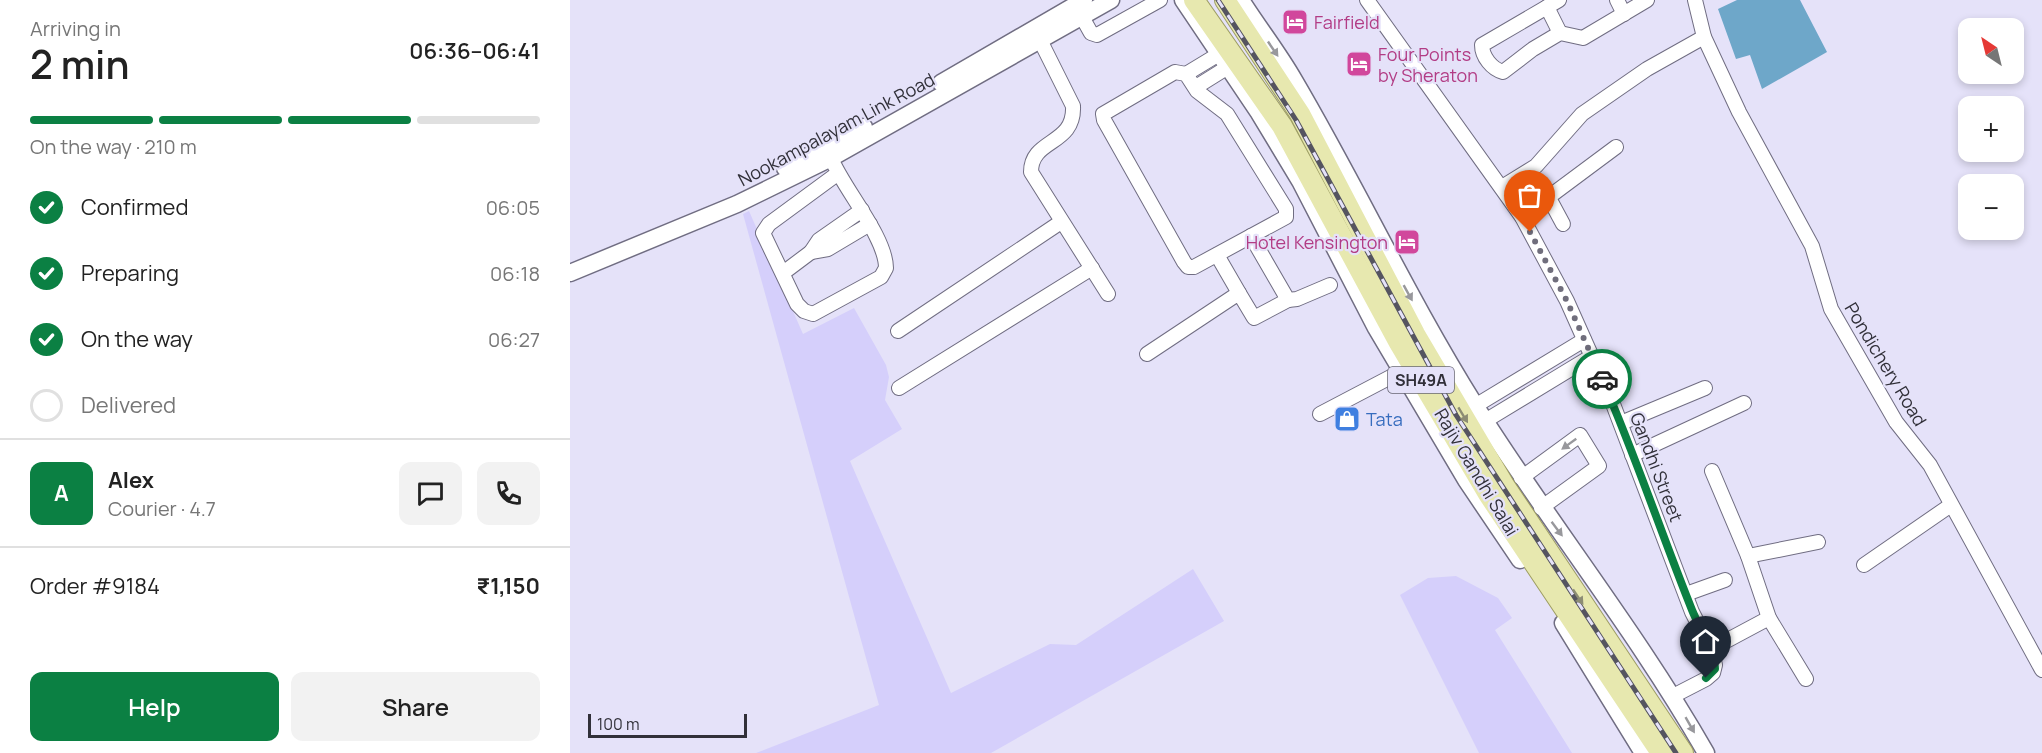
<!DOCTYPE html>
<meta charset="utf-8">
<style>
:root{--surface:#fff;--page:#f2f2f2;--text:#222;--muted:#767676;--line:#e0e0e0;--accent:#0b8043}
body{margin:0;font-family:Manrope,sans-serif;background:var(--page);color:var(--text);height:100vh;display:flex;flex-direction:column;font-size:22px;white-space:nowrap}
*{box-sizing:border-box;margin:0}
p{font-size:20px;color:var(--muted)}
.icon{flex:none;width:33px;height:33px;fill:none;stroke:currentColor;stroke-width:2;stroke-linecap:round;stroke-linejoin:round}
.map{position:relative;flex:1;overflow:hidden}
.details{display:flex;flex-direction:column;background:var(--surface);width:570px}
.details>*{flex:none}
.needle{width:39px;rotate:325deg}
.controls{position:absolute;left:1388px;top:18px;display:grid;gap:12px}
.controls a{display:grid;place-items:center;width:66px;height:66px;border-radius:12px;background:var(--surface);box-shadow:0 3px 9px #0003;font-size:30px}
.scale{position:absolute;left:18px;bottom:15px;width:159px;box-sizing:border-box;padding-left:6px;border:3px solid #313039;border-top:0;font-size:16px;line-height:21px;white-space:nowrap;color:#313039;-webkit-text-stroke:4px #e5e2f9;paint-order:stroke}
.pin{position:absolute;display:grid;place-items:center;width:51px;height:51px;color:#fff;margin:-62px -26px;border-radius:50% 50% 50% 0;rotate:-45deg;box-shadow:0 0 6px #0007}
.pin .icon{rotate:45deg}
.courier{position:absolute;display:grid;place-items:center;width:60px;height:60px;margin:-30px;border:4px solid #0b8043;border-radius:50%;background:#fff;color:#222;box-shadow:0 2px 8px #0007}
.headline em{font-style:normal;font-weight:600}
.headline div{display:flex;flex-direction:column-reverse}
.headline{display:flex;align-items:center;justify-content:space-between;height:102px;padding:0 30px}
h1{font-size:39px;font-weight:600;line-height:45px}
.bar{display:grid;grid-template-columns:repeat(4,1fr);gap:9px 6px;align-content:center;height:72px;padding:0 30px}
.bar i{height:8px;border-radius:4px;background:var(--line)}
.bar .active{background:var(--accent)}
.bar p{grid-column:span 4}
.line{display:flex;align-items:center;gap:15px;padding:0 30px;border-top:2px solid var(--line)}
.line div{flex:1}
.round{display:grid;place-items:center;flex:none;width:63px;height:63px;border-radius:12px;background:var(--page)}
ol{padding:0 30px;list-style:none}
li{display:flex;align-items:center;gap:18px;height:66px}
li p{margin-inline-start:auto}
li .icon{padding:6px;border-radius:50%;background:var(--accent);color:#fff;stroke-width:4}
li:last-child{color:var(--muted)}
li i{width:33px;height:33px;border:3px solid var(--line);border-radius:50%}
.primary-button{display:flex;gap:12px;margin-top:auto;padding:12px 30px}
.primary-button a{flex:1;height:69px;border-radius:12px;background:var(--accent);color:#fff;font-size:24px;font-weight:600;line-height:69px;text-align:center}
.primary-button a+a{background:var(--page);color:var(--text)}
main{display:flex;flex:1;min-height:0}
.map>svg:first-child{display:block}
.green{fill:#d5cffb}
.water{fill:#6ea7c9}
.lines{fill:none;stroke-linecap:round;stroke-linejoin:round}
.minor-casing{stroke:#706d82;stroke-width:16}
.tertiary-casing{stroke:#706d82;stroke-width:19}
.primary-casing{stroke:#9d9d63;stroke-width:22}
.minor{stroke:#fff;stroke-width:14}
.tertiary{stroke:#fff;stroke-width:16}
.primary{stroke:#e7e8af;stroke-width:20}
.rail-casing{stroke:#555460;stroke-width:5}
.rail{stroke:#e5e2f9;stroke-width:3;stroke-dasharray:9;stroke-linecap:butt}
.oneway{fill:#98989c}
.oneway2{fill:#8c8c74}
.done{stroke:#706e7c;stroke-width:6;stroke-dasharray:0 10.8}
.route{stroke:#0b8043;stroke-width:8}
.labels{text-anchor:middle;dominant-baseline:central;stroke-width:4.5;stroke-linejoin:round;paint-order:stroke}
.shield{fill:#e5e2f9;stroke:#676573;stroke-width:1.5}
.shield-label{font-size:16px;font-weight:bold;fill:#313039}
.hotel-label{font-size:18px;fill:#b23c85;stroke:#e5e2f9;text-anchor:start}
.street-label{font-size:18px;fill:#313039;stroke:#e5e2f9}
.shop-label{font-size:18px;fill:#366cbe;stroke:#e5e2f9;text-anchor:start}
</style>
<main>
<section class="details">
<div class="headline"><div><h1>2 min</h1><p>Arriving in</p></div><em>06:36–06:41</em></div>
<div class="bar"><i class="active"></i><i class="active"></i><i class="active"></i><i></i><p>On the way · 210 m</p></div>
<ol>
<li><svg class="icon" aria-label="check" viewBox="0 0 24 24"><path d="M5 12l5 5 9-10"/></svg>Confirmed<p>06:05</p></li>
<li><svg class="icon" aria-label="check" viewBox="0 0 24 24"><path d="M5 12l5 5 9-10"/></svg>Preparing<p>06:18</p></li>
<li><svg class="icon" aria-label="check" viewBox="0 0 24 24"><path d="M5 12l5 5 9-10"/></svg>On the way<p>06:27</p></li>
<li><i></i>Delivered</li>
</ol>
<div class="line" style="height:108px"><b class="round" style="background:var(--accent);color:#fff">A</b><div><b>Alex</b><p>Courier · 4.7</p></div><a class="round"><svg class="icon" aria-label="chat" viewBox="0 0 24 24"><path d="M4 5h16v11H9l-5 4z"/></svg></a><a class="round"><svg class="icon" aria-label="phone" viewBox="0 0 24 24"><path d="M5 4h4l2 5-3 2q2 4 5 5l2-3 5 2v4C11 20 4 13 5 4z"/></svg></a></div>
<div class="line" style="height:78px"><div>Order #9184</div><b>₹1,150</b></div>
<div class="primary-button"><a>Help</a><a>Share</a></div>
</section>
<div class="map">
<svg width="1472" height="753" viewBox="0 0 1472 753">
<rect width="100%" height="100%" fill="#e5e2f9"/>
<g class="green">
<path d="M179 211 233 334 284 308 316 365 319 377 315 400 332 429 280 461 381 693 480 644 506 645 623 569 654 621 421 753H186L309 705 173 214Z"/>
<path d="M886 576 928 598 942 618 925 630 1002 753H909L830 595 858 578Z"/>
</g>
<path class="water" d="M1167 0H1230L1257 52 1192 89 1180 55 1166 59 1148 9Z"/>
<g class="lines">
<g class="minor-casing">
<g id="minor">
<path d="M797 0 952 217 997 301 1043 404 1122 612 1141 649 1145 665 1143 673 1136 679 1103 696"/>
<path d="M989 0 912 45C912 57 922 69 933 72L963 49 990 33 1013 38 1077 0"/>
<path d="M1047 0 1054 14"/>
<path d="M1125 0 1134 37 1169 112 1242 246 1261 309 1326 422 1360 465 1472 670"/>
<path d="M977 7 990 33"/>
<path d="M512 17 521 33 527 35 590 0"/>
<path d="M470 40 503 106C505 146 461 138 461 172L538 294"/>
<path d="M605 72 616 74 627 91 657 114 716 209V217L624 267H618L614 262 534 120 533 114Z"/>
<path d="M616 74 649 54"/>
<path d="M626 87 658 67"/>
<path d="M261 158C273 188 316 237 316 268L311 277 243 314 234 311 227 304 193 233 199 224 267 174"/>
<path d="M932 187 966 166 1012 114 1077 69 1134 37"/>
<path d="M979 198 993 224"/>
<path d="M292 210 249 240 241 252 258 249 300 224"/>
<path d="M952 217 1046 147"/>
<path d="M681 236 718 300 727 299 760 285"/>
<path d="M647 255 669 293"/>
<path d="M213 273 241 252"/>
<path d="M328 331 491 222"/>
<path d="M577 354 669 293 684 318 718 300"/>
<path d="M329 388 522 268"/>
<path d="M905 406 1014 340"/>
<path d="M750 414 832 371"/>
<path d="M915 421 1022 356"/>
<path d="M1051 423 1135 388"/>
<path d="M1062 455 1174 403"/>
<path d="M1142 471 1178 556 1199 618 1236 679"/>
<path d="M951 478 1010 435 1029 466 971 508"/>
<path d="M1178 556 1248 542"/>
<path d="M1294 565 1381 505"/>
<path d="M1116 594 1155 580"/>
<path d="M1141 649 1199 618"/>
</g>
</g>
<g class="tertiary-casing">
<g id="tertiary">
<path d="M613 0 689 113 730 181 806 328 896 480 950 560"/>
<path d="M671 0C688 27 708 52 724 80 787 187 839 300 905 405 979 523 1067 632 1136 753"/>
<path d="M371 83 514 0"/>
<path d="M215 168 294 127"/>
<path d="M0 273 167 204 261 158 541 0"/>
<path d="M993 623 1073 753"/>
</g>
</g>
<g class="primary-casing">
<g id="primary">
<path d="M624 0 712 126 829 343 918 494 1091 753"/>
<path d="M655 0 730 114 845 334 934 485 1113 753"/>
</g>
</g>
<use href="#minor" class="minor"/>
<use href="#tertiary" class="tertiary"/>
<use href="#primary" class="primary"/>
<g class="rail-casing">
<path id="rail" d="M648 0 726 120 886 415 1106 753"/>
</g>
<use href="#rail" class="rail"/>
</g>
<defs><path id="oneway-solid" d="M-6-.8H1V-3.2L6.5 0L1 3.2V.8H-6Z" transform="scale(1.5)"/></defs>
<g class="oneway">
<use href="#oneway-solid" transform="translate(703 49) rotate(56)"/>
<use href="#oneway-solid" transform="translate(838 293) rotate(61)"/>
<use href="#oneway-solid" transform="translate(999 444) rotate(144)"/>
<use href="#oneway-solid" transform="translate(987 529) rotate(53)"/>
<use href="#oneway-solid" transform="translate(1120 725) rotate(60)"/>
</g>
<g class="oneway2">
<use href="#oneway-solid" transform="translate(893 415) rotate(59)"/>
<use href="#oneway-solid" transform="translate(1008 597) rotate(56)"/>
</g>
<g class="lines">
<path class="done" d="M960 232 997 301 1032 379"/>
<path class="route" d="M1032 379C1065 454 1091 533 1122 610 1130 630 1144 647 1145 669L1136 678"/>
</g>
<defs>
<g id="hotel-square" transform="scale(1.35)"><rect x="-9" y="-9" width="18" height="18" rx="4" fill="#d1479c" stroke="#e5e2f9"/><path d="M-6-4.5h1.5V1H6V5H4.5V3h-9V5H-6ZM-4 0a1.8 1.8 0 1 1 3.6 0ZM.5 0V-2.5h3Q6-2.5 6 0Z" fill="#fff"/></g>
<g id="shop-square" transform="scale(1.35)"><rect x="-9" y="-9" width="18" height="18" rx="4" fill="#3f7fe0" stroke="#e5e2f9"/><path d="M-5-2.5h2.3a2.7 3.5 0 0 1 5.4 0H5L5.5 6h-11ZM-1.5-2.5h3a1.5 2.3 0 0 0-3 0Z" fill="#fff"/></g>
</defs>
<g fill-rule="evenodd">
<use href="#hotel-square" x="725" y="22"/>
<use href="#hotel-square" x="789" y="64"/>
<use href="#hotel-square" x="837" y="242"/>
<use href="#shop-square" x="777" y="419"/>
</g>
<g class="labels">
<rect class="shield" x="818" y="367" width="66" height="26" rx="4.5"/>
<g class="shield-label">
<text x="851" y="380">SH49A</text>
</g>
<g class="hotel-label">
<text x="744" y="22">Fairfield</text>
<text x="808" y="54">Four Points<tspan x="808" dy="21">by Sheraton</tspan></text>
<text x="818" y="242" text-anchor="end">Hotel Kensington</text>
</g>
<g class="street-label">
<text transform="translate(266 129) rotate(-28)">Nookampalayam Link Road</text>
<text transform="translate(1316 364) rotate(59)">Pondichery Road</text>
<text transform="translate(1087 467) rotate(69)">Gandhi Street</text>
<text transform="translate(907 472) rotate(59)">Rajiv Gandhi Salai</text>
</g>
<g class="shop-label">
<text x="796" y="419">Tata</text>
</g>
</g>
</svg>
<div class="controls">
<a><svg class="needle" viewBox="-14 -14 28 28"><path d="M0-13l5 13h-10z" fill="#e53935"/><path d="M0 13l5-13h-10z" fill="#767676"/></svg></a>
<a>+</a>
<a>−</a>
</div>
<div class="scale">100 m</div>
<div class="pin" style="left:960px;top:232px;background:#ea580c"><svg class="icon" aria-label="bag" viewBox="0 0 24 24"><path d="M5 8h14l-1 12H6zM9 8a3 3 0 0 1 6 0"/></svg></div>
<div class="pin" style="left:1136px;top:678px;background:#1f2937"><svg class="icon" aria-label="home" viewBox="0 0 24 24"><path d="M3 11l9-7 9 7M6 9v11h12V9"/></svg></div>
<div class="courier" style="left:1032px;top:379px"><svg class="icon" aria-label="car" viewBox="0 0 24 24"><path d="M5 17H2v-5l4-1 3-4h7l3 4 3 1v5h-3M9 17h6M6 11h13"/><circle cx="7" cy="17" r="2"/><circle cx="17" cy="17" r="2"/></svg></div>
</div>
</main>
